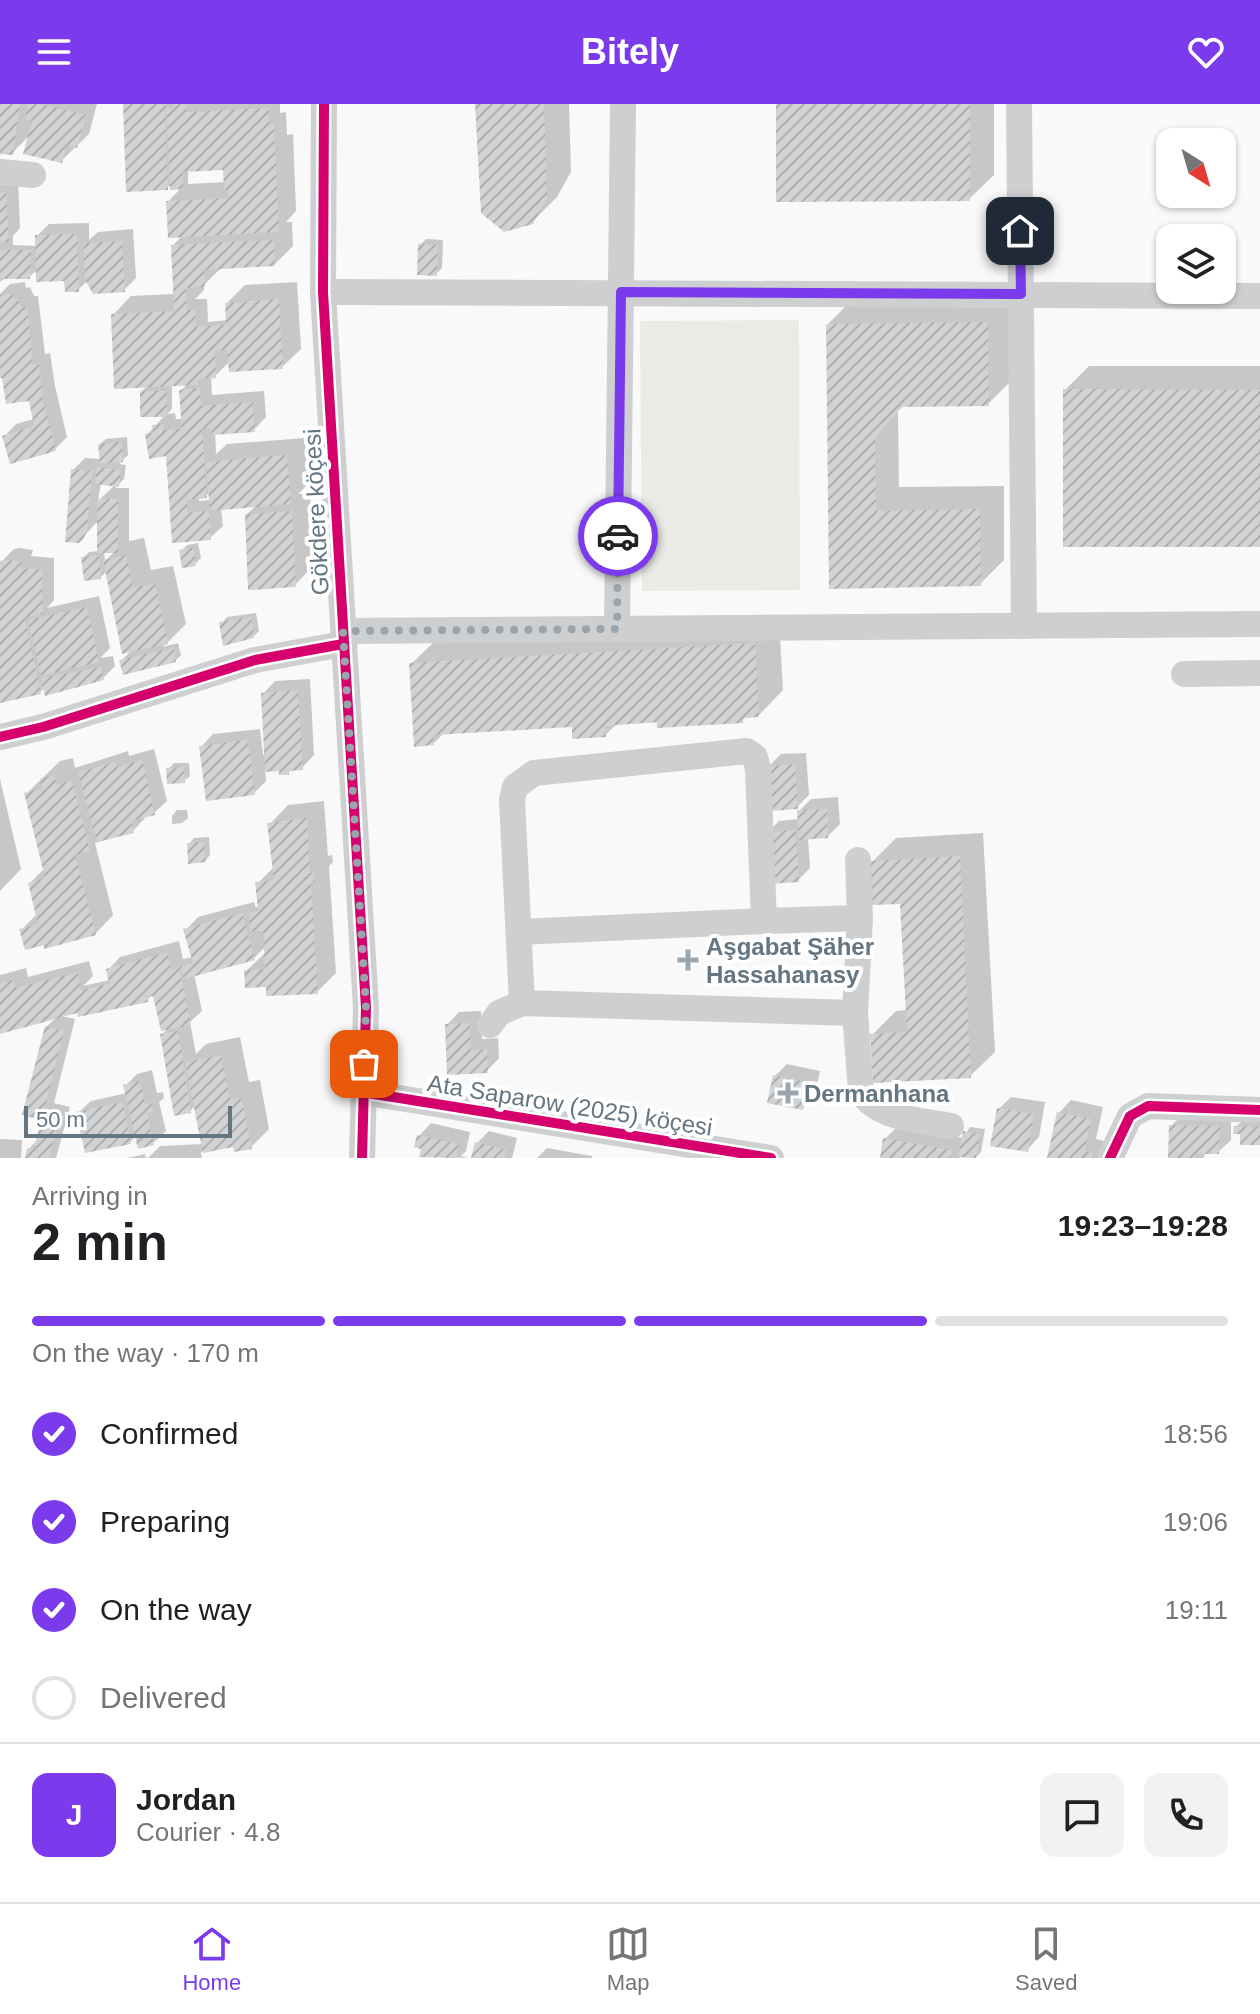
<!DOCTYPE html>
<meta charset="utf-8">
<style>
:root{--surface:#fff;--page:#f2f2f2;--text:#202124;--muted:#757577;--line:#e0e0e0;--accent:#7c3aed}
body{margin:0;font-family:Helvetica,sans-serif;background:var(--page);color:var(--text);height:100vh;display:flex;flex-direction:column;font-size:30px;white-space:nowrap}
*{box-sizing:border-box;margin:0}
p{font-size:26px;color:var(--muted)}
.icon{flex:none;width:44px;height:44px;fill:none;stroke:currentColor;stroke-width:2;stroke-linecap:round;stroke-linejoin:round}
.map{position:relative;height:1054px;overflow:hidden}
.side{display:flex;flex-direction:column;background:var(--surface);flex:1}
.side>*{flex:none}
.needle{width:52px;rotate:143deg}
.controls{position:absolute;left:1156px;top:24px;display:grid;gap:16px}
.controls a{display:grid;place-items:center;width:80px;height:80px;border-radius:16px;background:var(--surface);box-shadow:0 2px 6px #0004;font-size:40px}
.scale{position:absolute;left:24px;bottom:20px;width:208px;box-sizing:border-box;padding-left:8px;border:4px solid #657683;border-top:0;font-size:22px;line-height:28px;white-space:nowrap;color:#657683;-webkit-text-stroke:6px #fff;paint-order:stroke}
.pin{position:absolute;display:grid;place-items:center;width:68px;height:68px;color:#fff;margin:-34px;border-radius:16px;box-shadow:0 4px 12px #0006}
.courier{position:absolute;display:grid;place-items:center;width:80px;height:80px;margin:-40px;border:6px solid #7c3aed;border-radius:50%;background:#fff;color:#222;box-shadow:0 2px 10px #0007}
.summary em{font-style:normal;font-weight:600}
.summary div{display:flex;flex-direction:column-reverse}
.summary{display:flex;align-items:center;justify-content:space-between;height:136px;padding:0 32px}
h1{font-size:52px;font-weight:600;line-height:60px}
.bar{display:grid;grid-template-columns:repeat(4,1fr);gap:12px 8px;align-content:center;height:96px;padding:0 32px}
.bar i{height:10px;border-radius:6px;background:var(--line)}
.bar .on{background:var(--accent)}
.bar p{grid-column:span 4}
.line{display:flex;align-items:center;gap:20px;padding:0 32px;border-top:2px solid var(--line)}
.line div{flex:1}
.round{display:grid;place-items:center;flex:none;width:84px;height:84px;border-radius:16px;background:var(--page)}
ol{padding:0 32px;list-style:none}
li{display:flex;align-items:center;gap:24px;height:88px}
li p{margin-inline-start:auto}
li .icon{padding:8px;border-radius:50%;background:var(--accent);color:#fff;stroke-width:4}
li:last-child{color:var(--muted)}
li i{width:44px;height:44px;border:4px solid var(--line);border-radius:50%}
header{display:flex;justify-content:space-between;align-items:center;height:104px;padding:0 32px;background:var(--accent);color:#fff;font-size:36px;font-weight:600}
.tab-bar{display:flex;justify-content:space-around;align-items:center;height:112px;border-top:2px solid var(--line);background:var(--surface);font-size:22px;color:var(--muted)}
.tab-bar a{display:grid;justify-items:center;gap:4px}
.tab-bar .on{color:var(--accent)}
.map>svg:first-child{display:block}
.pitch{fill:#e8ebe6}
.shadow{fill:#0003;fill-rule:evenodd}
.building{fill:url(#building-hatch)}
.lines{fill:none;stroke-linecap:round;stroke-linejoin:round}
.minor{stroke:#cecfd0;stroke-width:26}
.cycleway-casing{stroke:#fff;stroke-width:15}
.cycleway{stroke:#d6006c;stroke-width:10}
.done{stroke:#99a4ac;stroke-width:8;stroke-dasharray:0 14.4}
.route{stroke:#7c3aed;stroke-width:10}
.poi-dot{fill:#99a4ac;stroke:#fff;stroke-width:3}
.labels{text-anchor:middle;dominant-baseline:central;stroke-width:8;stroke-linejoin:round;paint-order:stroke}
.street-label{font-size:24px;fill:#657683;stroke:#fff}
.poi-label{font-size:24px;font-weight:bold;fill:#657683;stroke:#fff;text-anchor:start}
</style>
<header><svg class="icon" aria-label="menu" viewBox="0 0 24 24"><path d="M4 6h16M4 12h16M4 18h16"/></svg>Bitely<svg class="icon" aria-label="heart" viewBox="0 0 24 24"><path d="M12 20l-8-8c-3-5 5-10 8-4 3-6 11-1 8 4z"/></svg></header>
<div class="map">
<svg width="1260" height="1054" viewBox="0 0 1260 1054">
<defs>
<pattern id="building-hatch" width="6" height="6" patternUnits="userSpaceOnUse" patternTransform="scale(2)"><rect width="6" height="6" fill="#d0d2d3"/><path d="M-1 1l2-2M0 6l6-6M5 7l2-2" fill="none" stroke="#acafb1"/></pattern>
</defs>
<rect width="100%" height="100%" fill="#f9f9f9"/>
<path class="pitch" d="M799 216 800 486 642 487 640 217Z"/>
<g class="shadow">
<path d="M0 0H97L89 30 61 57 30 31 12 49 0 48Z"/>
<path d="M125 0H280V9L286 8 287 31 293 30 296 107 286 118H292L293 142 274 161 222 163 204 181V186L195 195H207L208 218 228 216 227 199 245 181 297 178 301 245 282 263 230 257 215 272 211 273 212 291 264 287 266 313 254 326 215 328 216 350 227 340 305 334 308 380 298 390H310L313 462 295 481 247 410 257 401 221 404 223 422 210 434 174 437 168 349 147 331 165 311 142 287 148 281 113 211 131 192 175 190 173 141 183 131 168 98 182 83 172 79 167 84ZM225 64 226 78 188 80V66ZM172 280H188L181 286 183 315H176L175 309 167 310 172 305ZM210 388 211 396 199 397V393L206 392Z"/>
<path d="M477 0H569L571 68 557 93 532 118Z"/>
<path d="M778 0H994V71L969 95Z"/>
<path d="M18 77 20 124 13 132V141L37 142V132L49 120 89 119V136L98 128 133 125 136 174 124 186 88 176 78 186 66 174 38 165 29 173H7L0 178V78Z"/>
<path d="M426 135 443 136 442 164 436 170 420 141Z"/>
<path d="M25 178 26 184 30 183 34 192H38L45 250 50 249 55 282 67 333 55 345 4 333 16 320 34 315 30 295 4 271 0 272V190L10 180Z"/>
<path d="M1011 194 1012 276 988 300 904 301 898 307 899 383 1004 382V456L980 480 831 482 828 220 852 196Z"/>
<path d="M1089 262H1260V441L1065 286Z"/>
<path d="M127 333 128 351 119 360 126 361 124 375 115 384H129V437L144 434 151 466 173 462 186 520 163 543 178 539 181 551 175 557 122 556 132 546 107 467 101 473 83 454 89 448 99 447V416L83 433 73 366 85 354 101 355 100 340 106 335ZM101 379 115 381 98 397ZM104 447H115L105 457Z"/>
<path d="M198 439 201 454 195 460 181 447 187 441Z"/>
<path d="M20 444 33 446 31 452 54 454V496L47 504 99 492 110 544 100 554 113 552 115 562 103 574 45 583 40 588 0 597V459L14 445Z"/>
<path d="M256 509 259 527 253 533 222 519 227 513Z"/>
<path d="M779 516 783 586 759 611H747L742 617 618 619 605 631 573 621 444 629 433 640 411 560 436 536Z"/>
<path d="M310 575 314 651 302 664H293L288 669 281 665 265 666 266 677 254 689 201 643 213 630 260 625 263 651H266L263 590 275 577Z"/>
<path d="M154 645 167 697 154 709 145 712V714L133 727 95 739 113 811 95 830 22 825 38 809 30 779 45 764 26 690 60 657 73 654 75 664 128 647 129 652Z"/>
<path d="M806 649 809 691 797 703 769 662 781 650Z"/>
<path d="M174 659H189L190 672 184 677 168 665Z"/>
<path d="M0 675 21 765 0 787V795Z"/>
<path d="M838 693 840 720 828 732 808 733 810 764 798 776 767 729 779 717 799 715V707L811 695Z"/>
<path d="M324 697 328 752 332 751 333 758 329 762 336 869 317 888 268 881 246 867 265 849 266 842 254 854 194 870 202 907 190 918 196 950 206 940 240 933 249 978 260 976 269 1025 251 1043 235 1041 201 1048 202 1054H148L160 1042 203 1040 195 1002 190 1007 162 931 169 923 155 888 147 896 78 905 61 912 75 915 54 999 70 1003 56 1054H27L29 1045 39 1034 44 1015 24 1010 46 923 57 913 0 928V871L26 864 28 873 89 857 93 872 83 882 110 876 108 866 120 853 179 837 183 855 193 853 186 826 198 813 254 798 256 804 260 800 258 779 275 762 270 720 288 701Z"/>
<path d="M177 706H187L188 714 182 719 172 720V712Z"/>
<path d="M983 729 995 948 970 972 872 931 896 907 908 906 902 798 872 758 896 734Z"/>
<path d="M209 733 210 751 205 757 189 740 194 734Z"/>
<path d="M481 907 482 935 498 934 499 954 487 967 447 921 459 908Z"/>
<path d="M787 960 820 967 815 992 802 1004 775 972Z"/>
<path d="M152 966 157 989 163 988 164 994 159 998 166 1027 153 1039 137 1031 130 1038 78 1009 91 997 127 989 125 982 137 970Z"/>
<path d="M1011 993 1045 998 1039 1033 1027 1046 999 1005Z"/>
<path d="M1071 996 1103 1003 1096 1035 1104 1037 1100 1054H1049L1059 1009Z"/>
<path d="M1183 1010 1231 1011V1036L1218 1048H1205L1204 1054H1170L1171 1022Z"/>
<path d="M1241 1018H1260V1039L1235 1023Z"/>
<path d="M431 1019 470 1028 466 1047 461 1052 468 1054 421 1052 423 1043 419 1032Z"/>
<path d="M897 1023 963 1034 970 1023 985 1025 981 1048 975 1054 961 1051 960 1054H882L885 1035Z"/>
<path d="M489 1027 517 1034 512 1054H473L477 1039Z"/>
<path d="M0 1035 22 1036 21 1054H0Z"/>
<path d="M547 1044 592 1052V1054H537Z"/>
<path d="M145 1050 146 1054H128Z"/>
</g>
<g class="building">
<path d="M0 0H20L13 51 0 50Z"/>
<path d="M28 0H40L86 11 77 44 66 42 62 59 23 50 32 17 25 15Z"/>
<path d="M123 0H165L168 86 126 88Z"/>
<path d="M173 0H186V8L269 4V20H274L279 128 168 134 166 97 228 94 227 85 224 86 223 66 182 68 183 85 170 86 166 4H173Z"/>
<path d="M475 0H544L547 94 533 120 504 128 481 109Z"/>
<path d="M776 0H970V97L776 98Z"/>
<path d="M0 88H6L9 138 0 139Z"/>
<path d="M77 130 79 188H65L64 177 36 178 35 131Z"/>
<path d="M274 136 275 162 204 166 205 183 186 184 187 206H195L196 223 226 221 225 199 279 195 283 265 229 268 227 246 215 247 216 274 198 275V281L114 285 111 210 174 207 171 141Z"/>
<path d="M122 137 125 188 93 190 85 176 83 139Z"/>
<path d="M418 140 438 141 437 172 417 171Z"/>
<path d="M0 146H31L30 175H0Z"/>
<path d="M13 189 14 195H18L21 203H27L33 261 39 260 43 296 56 347 10 360 2 332 34 322 29 297 6 300 2 274H0V191Z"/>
<path d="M988 218 989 302 902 303 875 334 876 407 980 405 981 482 829 485 826 220Z"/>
<path d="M200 284 201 302 253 298 255 328 212 331 211 324 202 325 207 394 187 396V408L209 407 211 436 172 439 166 352 149 355 145 330 153 329 152 321 163 320 164 326 182 325 179 286Z"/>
<path d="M1063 285 1260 286V443H1063Z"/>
<rect x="140" y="287" width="27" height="26"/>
<path d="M122 338 123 358 100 360 98 340Z"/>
<path d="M287 351 291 400 210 407 206 358Z"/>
<path d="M97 363 121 366 119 383 95 380Z"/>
<path d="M71 365 92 367 87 427 84 434 79 439 65 438Z"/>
<rect x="97" y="395" width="21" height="54"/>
<path d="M292 407 296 483 248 486 245 410Z"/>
<path d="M193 443 196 462 182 464 179 446Z"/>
<path d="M99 451 101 475 84 477 81 453Z"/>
<path d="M126 451 133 484 155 479 168 540 122 550 103 456Z"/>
<path d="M7 456 22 458 20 464 42 466 43 510 25 514 41 590 0 599V457Z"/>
<path d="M87 503 99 558 41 572 28 516Z"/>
<path d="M251 513 254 534 223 542 219 518Z"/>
<path d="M755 539 759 613 743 614V619L657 624V618L605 622 606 633 572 635V623L433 631 434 641 414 643 409 559Z"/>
<path d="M173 544 176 558 123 571 119 556Z"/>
<path d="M101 563 104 576 45 592 41 574Z"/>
<path d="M298 586 303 666 289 667V671H279V667L265 668 261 589Z"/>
<path d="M248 636 255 691 206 697 199 642Z"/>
<path d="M142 656 155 711 131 717 134 729 97 738 78 668 116 658 117 663Z"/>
<path d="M795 660 798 705 770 707 767 662Z"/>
<path d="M184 663 185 679 167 680 166 664Z"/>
<path d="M54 671 57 681 72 677 90 747 75 751 96 831 44 845V841L25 846 19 825 38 820 28 779 45 774 24 689 42 685 40 675Z"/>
<path d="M827 705 828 734 799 736 797 706Z"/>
<path d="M307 714 310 769H314L315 778 311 779 318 890 266 892V883L245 884 244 866 265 865 263 827H250L249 808 258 807 255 778 274 776 267 719Z"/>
<path d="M796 726 799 778 768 780 765 728Z"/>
<path d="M204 738 206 758 188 760 187 739Z"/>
<path d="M960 752 971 974 873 979 870 930 907 928 900 800 872 801 870 757Z"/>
<path d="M242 809 255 856 184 875 180 863 193 859 183 825Z"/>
<path d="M167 848 171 866 179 864 191 921 161 927 153 892 147 893 148 898 78 913 77 909 0 930V879L14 876 16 884 77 868 82 886 109 880 106 865Z"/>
<path d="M469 919 471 946 487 945 488 969 447 971 445 920Z"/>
<path d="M45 922 64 927 43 1011 59 1015 49 1054H25L27 1044 34 1045 41 1016 22 1011Z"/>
<path d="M178 927 191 1009 174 1012 160 930Z"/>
<path d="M221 951 230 996 241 993 252 1045 234 1048 233 1043 203 1049 185 958Z"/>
<path d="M773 971 809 979 803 1006 767 999Z"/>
<path d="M140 977 145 1000 151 999 153 1008 147 1009 154 1041 138 1045 123 981Z"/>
<path d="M123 998 131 1040 85 1049 76 1008Z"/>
<path d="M997 1004 1034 1010 1028 1048 990 1042Z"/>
<path d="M1057 1008 1091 1015 1085 1047 1093 1049 1091 1054H1047Z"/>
<path d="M1169 1021 1220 1022 1219 1050H1195V1054H1168Z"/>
<path d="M1234 1022 1260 1023V1041H1240V1030H1233Z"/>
<path d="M963 1027 980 1030 976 1054 958 1053Z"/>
<path d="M417 1031 459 1040 456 1054 419 1053 421 1045 414 1043Z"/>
<path d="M883 1034 952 1046 951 1054H880Z"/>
<path d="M475 1038 506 1046 504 1054H471Z"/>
</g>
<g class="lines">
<g class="minor">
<path d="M324 0 323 188 366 904 362 1054"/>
<path d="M1019 0 1024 522"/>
<path d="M0 68 33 71"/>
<path d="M323 188 1260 192"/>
<path d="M617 525 623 0"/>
<path d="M343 527 1260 520"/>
<path d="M1184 570 1260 569"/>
<path d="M0 633 43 623 255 556 343 540"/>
<path d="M858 756 860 814 855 909 861 988C879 1016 922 1016 951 1022"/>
<path d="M519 828 764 817"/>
<path d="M522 899 512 696 515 683 534 669 747 647 755 653 758 665 764 817 860 814"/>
<path d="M490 921 499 909 522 899 855 909"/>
<path d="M362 988 771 1054"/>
<path d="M1110 1054 1130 1012 1148 1002 1260 1006"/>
</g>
<g class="cycleway-casing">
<g id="cycleway">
<path d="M324 0 323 188 366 904 362 1054"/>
<path d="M0 633 43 623 255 556 343 540"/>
<path d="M362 988 771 1054"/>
<path d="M1110 1054 1130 1012 1148 1002 1260 1006"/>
</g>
</g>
<use href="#cycleway" class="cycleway"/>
</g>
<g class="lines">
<path class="done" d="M364 960 366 904 343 527 617 525 618 432"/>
<path class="route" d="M618 432 621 188 1021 190 1020 127"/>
</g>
<g class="poi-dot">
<path d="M684 844h8v8h8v8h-8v8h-8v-8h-8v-8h8z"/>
<path d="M784 977h8v8h8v8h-8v8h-8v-8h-8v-8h8z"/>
</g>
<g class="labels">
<g class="street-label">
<text transform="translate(316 408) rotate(-93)">Gökdere köçesi</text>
<text transform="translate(570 1001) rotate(9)">Ata Saparow (2025) köçesi</text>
</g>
<g class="poi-label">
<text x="706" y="842">Aşgabat Şäher<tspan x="706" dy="28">Hassahanasy</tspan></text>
<text x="804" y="989">Dermanhana</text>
</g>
</g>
</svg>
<div class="controls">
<a><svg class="needle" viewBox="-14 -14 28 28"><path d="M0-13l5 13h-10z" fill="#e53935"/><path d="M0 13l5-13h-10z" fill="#757577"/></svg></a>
<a><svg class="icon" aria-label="layers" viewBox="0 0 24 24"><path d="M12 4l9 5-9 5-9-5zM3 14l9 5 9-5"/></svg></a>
</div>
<div class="scale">50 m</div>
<div class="pin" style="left:364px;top:960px;background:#ea580c"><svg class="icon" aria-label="bag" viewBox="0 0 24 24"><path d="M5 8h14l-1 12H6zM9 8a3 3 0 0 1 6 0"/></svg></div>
<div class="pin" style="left:1020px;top:127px;background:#1f2937"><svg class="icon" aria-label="home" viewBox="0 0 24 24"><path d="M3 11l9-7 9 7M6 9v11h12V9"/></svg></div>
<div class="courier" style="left:618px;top:432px"><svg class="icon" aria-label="car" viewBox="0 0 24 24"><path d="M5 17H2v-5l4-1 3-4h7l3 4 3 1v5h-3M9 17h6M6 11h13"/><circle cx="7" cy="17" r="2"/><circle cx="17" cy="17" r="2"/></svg></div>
</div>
<section class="side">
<div class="summary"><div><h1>2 min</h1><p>Arriving in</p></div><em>19:23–19:28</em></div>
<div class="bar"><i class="on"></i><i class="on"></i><i class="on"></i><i></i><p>On the way · 170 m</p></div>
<ol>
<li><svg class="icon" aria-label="check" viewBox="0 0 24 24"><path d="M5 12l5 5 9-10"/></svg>Confirmed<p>18:56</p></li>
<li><svg class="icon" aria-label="check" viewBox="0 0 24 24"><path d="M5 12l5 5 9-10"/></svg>Preparing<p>19:06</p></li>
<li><svg class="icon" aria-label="check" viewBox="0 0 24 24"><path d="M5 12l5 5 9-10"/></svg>On the way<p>19:11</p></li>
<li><i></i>Delivered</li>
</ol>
<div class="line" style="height:144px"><b class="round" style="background:var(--accent);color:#fff">J</b><div><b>Jordan</b><p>Courier · 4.8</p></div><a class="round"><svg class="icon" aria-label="chat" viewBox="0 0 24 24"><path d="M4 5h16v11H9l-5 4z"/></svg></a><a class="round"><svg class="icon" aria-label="phone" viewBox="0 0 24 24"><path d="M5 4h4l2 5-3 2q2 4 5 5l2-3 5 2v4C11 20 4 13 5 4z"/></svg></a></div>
</section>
<nav class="tab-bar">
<a class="on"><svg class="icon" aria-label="home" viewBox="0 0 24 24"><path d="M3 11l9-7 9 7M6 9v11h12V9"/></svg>Home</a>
<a><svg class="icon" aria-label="map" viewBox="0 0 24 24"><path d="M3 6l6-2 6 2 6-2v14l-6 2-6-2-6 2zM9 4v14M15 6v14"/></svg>Map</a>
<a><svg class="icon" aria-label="saved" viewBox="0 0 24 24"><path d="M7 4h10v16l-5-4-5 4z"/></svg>Saved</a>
</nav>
